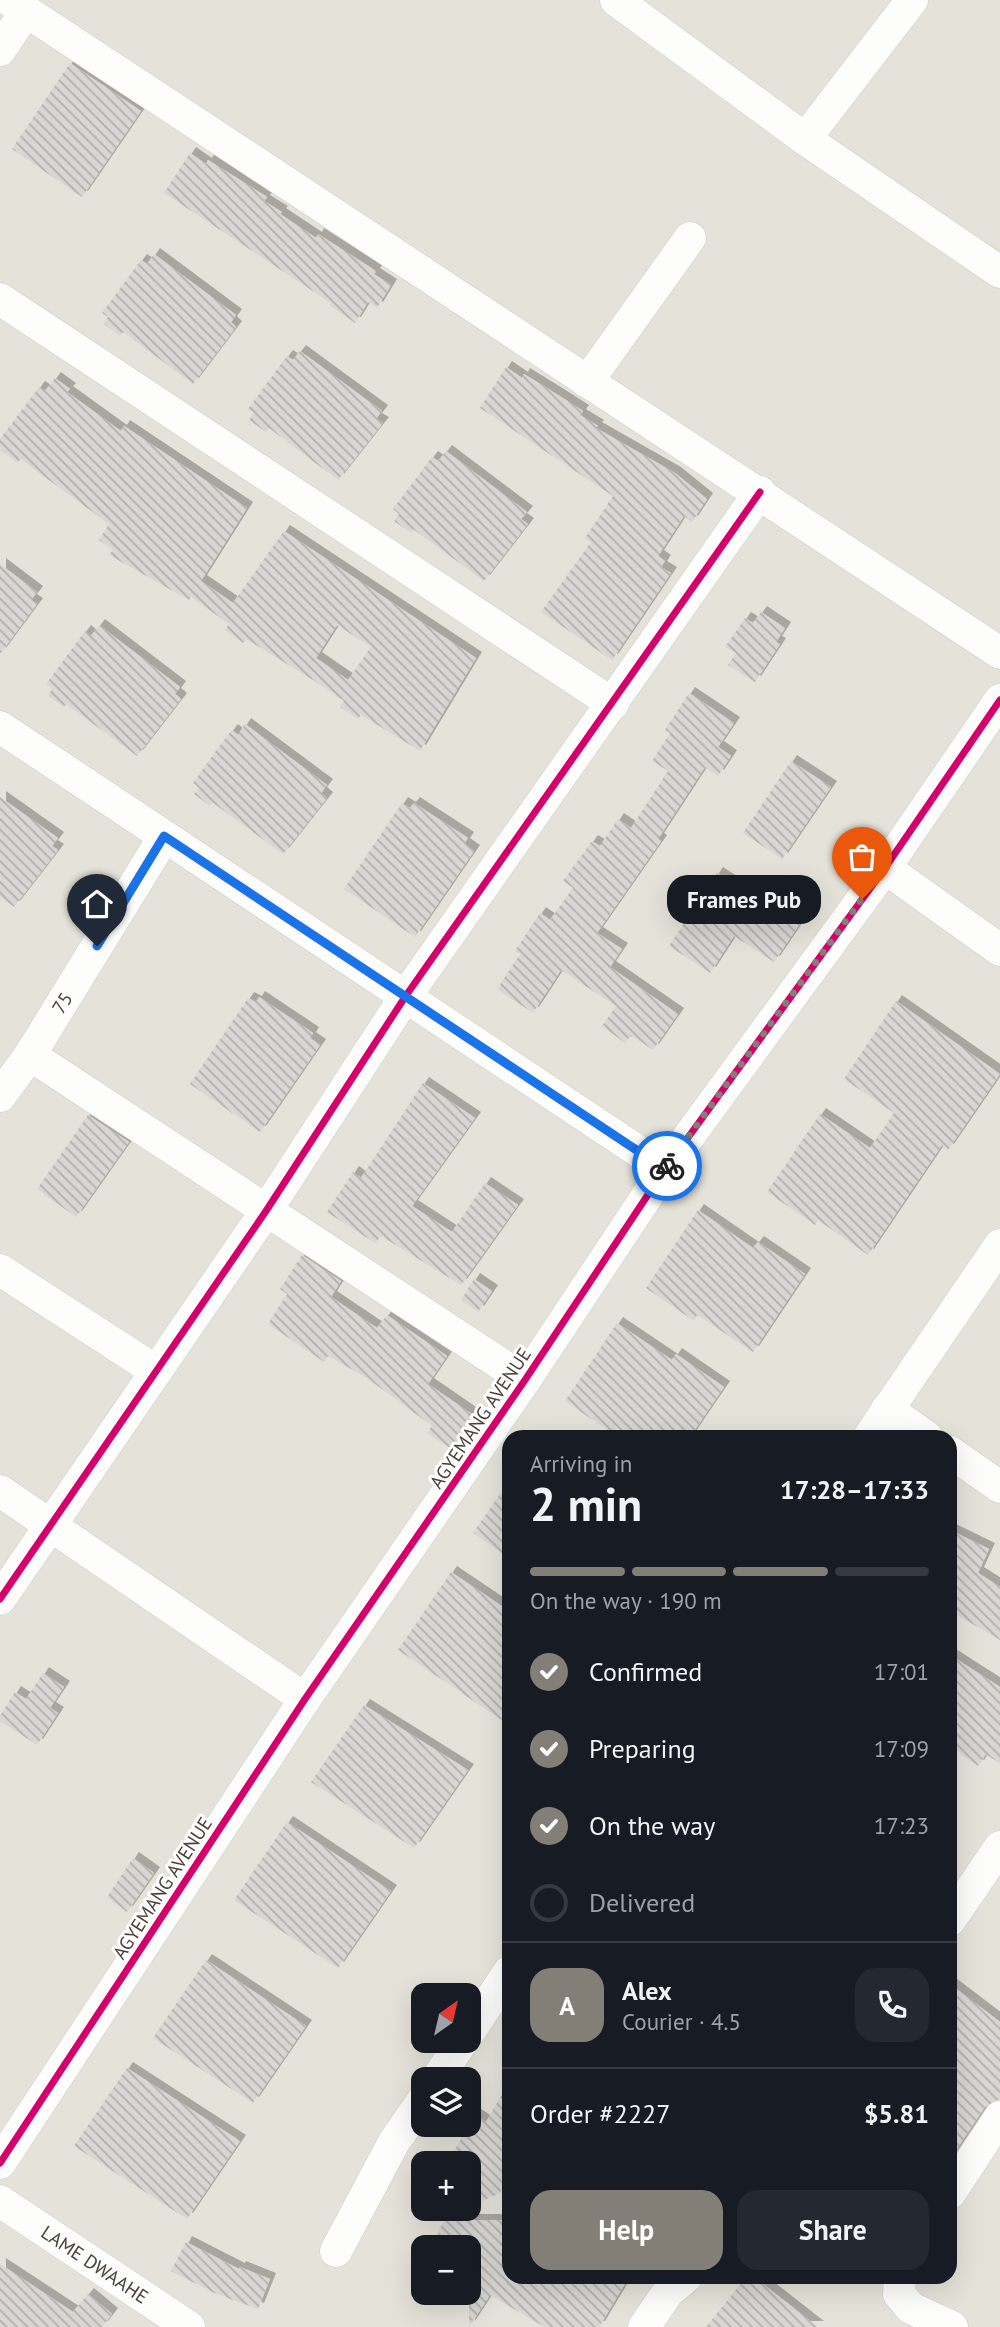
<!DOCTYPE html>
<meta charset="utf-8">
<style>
:root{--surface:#171b24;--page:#242831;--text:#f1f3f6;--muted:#9ea1a6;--line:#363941;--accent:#837e76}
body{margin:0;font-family:"PT Sans",sans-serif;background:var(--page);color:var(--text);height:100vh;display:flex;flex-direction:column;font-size:26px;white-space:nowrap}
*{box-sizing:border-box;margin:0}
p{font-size:23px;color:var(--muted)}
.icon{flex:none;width:38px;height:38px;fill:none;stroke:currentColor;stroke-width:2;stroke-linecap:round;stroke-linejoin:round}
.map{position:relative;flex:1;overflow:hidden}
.sheet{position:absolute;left:502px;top:1430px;width:455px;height:854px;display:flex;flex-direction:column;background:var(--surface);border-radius:21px;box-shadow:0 7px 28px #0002}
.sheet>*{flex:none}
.needle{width:46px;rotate:34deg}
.tools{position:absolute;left:411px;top:1983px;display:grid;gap:14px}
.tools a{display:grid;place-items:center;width:70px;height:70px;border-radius:14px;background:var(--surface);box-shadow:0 7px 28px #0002;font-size:35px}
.pin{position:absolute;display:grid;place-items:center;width:60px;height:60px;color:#fff;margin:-72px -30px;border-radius:50% 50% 50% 0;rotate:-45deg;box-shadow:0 0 7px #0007}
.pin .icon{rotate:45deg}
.courier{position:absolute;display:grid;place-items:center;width:70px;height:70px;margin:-35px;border:5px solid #1a73e8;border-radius:50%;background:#fff;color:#222;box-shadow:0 2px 9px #0007}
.bubble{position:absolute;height:49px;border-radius:21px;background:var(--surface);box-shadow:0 7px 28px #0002;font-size:23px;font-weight:800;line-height:49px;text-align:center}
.head em{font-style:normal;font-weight:800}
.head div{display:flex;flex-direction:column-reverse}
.head{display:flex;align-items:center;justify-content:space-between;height:119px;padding:0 28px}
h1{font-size:46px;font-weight:800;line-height:52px}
.bar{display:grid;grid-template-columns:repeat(4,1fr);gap:10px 7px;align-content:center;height:84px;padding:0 28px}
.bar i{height:9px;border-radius:5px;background:var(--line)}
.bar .selected{background:var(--accent)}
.bar p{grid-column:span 4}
.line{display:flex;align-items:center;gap:18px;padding:0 28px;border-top:2px solid var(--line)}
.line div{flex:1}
.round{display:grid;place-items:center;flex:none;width:74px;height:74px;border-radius:21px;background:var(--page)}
ol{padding:0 28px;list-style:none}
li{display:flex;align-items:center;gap:21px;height:77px}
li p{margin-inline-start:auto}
li .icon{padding:7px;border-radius:50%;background:var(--accent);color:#fff;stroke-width:4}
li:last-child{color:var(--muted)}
li i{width:38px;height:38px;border:4px solid var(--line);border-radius:50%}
.cta{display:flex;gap:14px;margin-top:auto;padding:14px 28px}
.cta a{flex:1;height:80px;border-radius:21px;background:var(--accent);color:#fff;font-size:28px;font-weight:800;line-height:80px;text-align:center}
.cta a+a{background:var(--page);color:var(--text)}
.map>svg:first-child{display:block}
.residential{fill:#e5e2d9;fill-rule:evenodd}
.building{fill:url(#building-back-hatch);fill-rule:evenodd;filter:url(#shadow)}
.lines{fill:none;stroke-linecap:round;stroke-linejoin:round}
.minor-casing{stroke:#ceccc8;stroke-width:33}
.minor{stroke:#fdfdfc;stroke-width:32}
.cycleway-casing{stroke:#fff;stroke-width:11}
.cycleway{stroke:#d6006c;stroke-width:7}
.done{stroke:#837e76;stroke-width:7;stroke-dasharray:0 12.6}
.route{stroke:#1a73e8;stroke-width:9}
.labels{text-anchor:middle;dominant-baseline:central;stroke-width:6;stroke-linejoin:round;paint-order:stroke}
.street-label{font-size:19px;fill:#484137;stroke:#fff}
</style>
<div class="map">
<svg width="1000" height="2327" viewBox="0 0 1000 2327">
<defs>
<pattern id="building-back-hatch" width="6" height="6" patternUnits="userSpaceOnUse" patternTransform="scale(1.75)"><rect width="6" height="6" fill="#d9d7d3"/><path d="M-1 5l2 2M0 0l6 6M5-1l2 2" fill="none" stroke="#b2b0ac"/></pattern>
<filter id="shadow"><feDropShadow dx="6" dy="-6" stdDeviation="0" flood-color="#0004"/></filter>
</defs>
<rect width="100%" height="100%" fill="#f1f0ec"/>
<path class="residential" d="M0 0H1000V2327H0ZM509 1437H950V2277H509ZM424 1995H469V2040H424ZM424 2079H469V2124H424ZM424 2163H469V2208H424ZM424 2247H469V2292H424Z"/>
<g class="building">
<path d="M70 63 141 111 82 197 12 149Z"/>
<path d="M190 153 206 164 208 160 267 197 264 201 282 212 280 214 316 238 318 234 376 271 374 274 391 285 377 308 368 302 355 323 329 305 331 303 164 193Z"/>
<path d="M154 254 236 315 231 322 236 327 193 384 123 332 120 336 104 324 108 317 102 313 141 260 147 264Z"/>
<path d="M300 351 382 411 376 419 383 423 338 480 269 428 266 432 249 420 254 413 248 409 275 372 287 356 293 360Z"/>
<path d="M506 367 522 378 524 374 566 400 583 411 580 415 598 426 596 428 675 473 707 499 692 522 684 516 658 556 665 561 661 567 671 573 612 660 541 612 591 542 585 538 613 496 480 408Z"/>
<path d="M55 378 70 389 67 392 121 431 124 426 247 508 201 581 233 603 284 531 476 658 420 751 361 715 358 719 340 707 344 701 313 680 246 639 243 643 225 630 229 624 191 597 189 600 109 555 113 550 99 540 109 524 20 459 18 463 0 450V439L39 387 45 391ZM337 625 371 647 348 680 316 658Z"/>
<path d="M446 451 527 512 521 519 528 524 484 581 413 529 411 533 394 521 399 514 393 509 432 457 438 461Z"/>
<path d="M0 564 37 592 31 600 37 604 0 654Z"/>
<path d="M761 612 785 628 776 642 780 644 755 682 728 665 736 653 725 647 745 618 753 623Z"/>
<path d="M99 625 180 687 175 694 181 699 137 756 66 704 64 707 48 696 52 689 46 684 85 631 91 636Z"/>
<path d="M689 693 734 723 718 747 731 756 718 776 705 767 658 839 661 841 597 933 622 949 610 967 678 1014 653 1050 631 1035 625 1043 602 1026 616 1006 561 970 533 1013 497 989 520 954 515 951 540 913 550 920 573 888 563 881 592 841 600 846 618 819 631 828 668 771 652 761 670 733 665 730Z"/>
<path d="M245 724 327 785 321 793 327 798 283 854 213 803 210 806 194 794 199 788 193 783 218 748 232 730 238 735Z"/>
<path d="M791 761 831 787 782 859 743 833Z"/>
<path d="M0 797 58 838 52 846 58 850 14 907 0 897Z"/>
<path d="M402 803 410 808 414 803 451 827 468 838 464 844 474 851 415 937 344 889Z"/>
<path d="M717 873 774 910 777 906 801 922 774 962 734 936 710 973 669 946Z"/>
<path d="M259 997 313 1033 310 1038 320 1045 260 1132 190 1084 248 998 256 1002Z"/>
<path d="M896 1001 1000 1074 948 1150 942 1145 868 1255 818 1220 815 1225 767 1192 820 1114 870 1148 894 1113 844 1079Z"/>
<path d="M423 1083 475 1118 412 1206 452 1232 485 1183 518 1205 461 1285 381 1236 375 1243 327 1212 353 1172 361 1178Z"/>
<path d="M88 1115 129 1142 76 1217 37 1189Z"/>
<path d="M698 1210 753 1248 758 1242 805 1274 753 1352 697 1315 694 1321 646 1288Z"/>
<path d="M302 1255 341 1281 331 1297 377 1328 387 1315 447 1356 428 1384 476 1417 453 1450 427 1433 432 1426 367 1378 328 1356 324 1362 268 1324 287 1294 280 1289Z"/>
<path d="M474 1279 492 1291 478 1312 461 1300Z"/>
<path d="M617 1323 672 1360 676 1354 724 1387 690 1437H630L617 1428 613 1434 565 1401Z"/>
<path d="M509 1481V1558L473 1533Z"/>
<path d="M950 1530 989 1549 978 1573 1000 1587V1640L950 1611Z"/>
<path d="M451 1572 509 1611V1725L398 1650Z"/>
<path d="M950 1655 1000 1687V1764L986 1754 978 1766 950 1746Z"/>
<path d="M43 1673 64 1687 50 1708 58 1713 37 1745 0 1721V1716L15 1692 26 1699Z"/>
<path d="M364 1705 468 1770 414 1848 311 1782Z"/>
<path d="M287 1822 391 1891 338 1968 234 1900Z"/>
<path d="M133 1858 154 1873 127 1912 107 1897Z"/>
<path d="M206 1960 306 2026 253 2103 153 2038Z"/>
<path d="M950 1984 1000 2022V2099L985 2107 950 2159Z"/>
<path d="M127 2068 240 2141 187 2219 74 2146Z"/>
<path d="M509 2082V2176L500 2193 469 2207V2163H447L475 2115 486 2122Z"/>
<path d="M444 2220H509V2277H629L599 2327H544L490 2295 469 2327V2247H432Z"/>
<path d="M186 2242 239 2269 240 2267 270 2279 258 2309 214 2293 171 2271Z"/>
<path d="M0 2264 73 2312 88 2294 112 2314 102 2327H0Z"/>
<path d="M746 2277H754L818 2327H706Z"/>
</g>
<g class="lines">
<g class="minor-casing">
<g id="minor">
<path d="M9 0 1000 653"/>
<path d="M616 0 805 139 1000 272"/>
<path d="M0 50 26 11"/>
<path d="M805 139 912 0"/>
<path d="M0 299 613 704"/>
<path d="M587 382 690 238"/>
<path d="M0 727 665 1169"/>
<path d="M885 868 1000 950"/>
<path d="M30 1055 525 1380"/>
<path id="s1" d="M0 1096 30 1055 164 837"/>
<path d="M0 1270 156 1371"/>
<path d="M887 1409 927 1437"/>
<path d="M869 1437 1000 1245"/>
<path d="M950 1452 1000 1487"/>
<path d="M0 1491 305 1699"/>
<path d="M0 1599 266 1211 405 997 760 492"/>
<path d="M950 1920 1000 1847"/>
<path d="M469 2032 509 1972"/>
<path d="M437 2079 463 2040"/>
<path d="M0 2163 305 1699 525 1380 665 1169 885 868 1000 700"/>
<path d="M950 2193 1000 2117"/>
<path id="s2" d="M0 2201 189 2327"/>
<path d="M336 2251 394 2142 424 2099"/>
<path d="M900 2277 899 2294 911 2308 952 2327"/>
<path d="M644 2327 668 2292 686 2277"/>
</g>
</g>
<use href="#minor" class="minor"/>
<g class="cycleway-casing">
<g id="cycleway">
<path d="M0 1599 266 1211 405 997 760 492"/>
<path d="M0 2163 305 1699 525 1380 665 1169 885 868 1000 700"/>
</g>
</g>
<use href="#cycleway" class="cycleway"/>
</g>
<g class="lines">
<path class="done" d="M667 1166 862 899"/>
<path class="route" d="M97 946 164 836 665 1169 667 1166"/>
</g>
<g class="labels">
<g class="street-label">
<text stroke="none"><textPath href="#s1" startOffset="112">75</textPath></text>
<text transform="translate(480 1418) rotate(-56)">AGYEMANG AVENUE</text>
<text transform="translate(162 1888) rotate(-57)">AGYEMANG AVENUE</text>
<text stroke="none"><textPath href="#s2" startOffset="114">LAME DWAAHE</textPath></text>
</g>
</g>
</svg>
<div class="tools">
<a><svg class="needle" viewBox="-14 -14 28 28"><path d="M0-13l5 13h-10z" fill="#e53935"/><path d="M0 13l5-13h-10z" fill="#9ea1a6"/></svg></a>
<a><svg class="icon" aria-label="layers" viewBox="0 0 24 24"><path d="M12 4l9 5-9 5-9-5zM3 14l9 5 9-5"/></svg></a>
<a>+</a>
<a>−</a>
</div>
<div class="pin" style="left:862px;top:899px;background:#ea580c"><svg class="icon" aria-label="bag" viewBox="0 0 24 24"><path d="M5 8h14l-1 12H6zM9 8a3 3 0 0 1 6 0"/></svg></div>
<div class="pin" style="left:97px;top:946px;background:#1f2937"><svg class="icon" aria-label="home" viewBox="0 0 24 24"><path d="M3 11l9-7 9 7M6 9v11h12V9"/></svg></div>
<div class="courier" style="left:667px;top:1166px"><svg class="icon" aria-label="bike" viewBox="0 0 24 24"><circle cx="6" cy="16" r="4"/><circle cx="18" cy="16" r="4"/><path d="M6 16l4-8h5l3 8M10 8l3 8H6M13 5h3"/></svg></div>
<div class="bubble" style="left:667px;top:875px;width:154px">Frames Pub</div>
<section class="sheet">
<div class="head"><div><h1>2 min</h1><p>Arriving in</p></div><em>17:28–17:33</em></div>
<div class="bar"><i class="selected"></i><i class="selected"></i><i class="selected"></i><i></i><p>On the way · 190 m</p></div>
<ol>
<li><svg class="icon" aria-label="check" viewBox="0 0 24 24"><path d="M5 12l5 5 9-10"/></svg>Confirmed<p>17:01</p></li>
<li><svg class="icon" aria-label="check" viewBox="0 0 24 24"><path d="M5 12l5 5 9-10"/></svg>Preparing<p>17:09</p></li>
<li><svg class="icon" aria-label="check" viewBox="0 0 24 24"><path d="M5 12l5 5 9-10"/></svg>On the way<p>17:23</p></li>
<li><i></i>Delivered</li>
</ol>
<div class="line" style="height:126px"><b class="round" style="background:var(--accent);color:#fff">A</b><div><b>Alex</b><p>Courier · 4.5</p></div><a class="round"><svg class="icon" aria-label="phone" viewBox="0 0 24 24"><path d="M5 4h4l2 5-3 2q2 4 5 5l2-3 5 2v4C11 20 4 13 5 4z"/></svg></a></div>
<div class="line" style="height:91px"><div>Order #2227</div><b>$5.81</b></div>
<div class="cta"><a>Help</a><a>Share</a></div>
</section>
</div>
